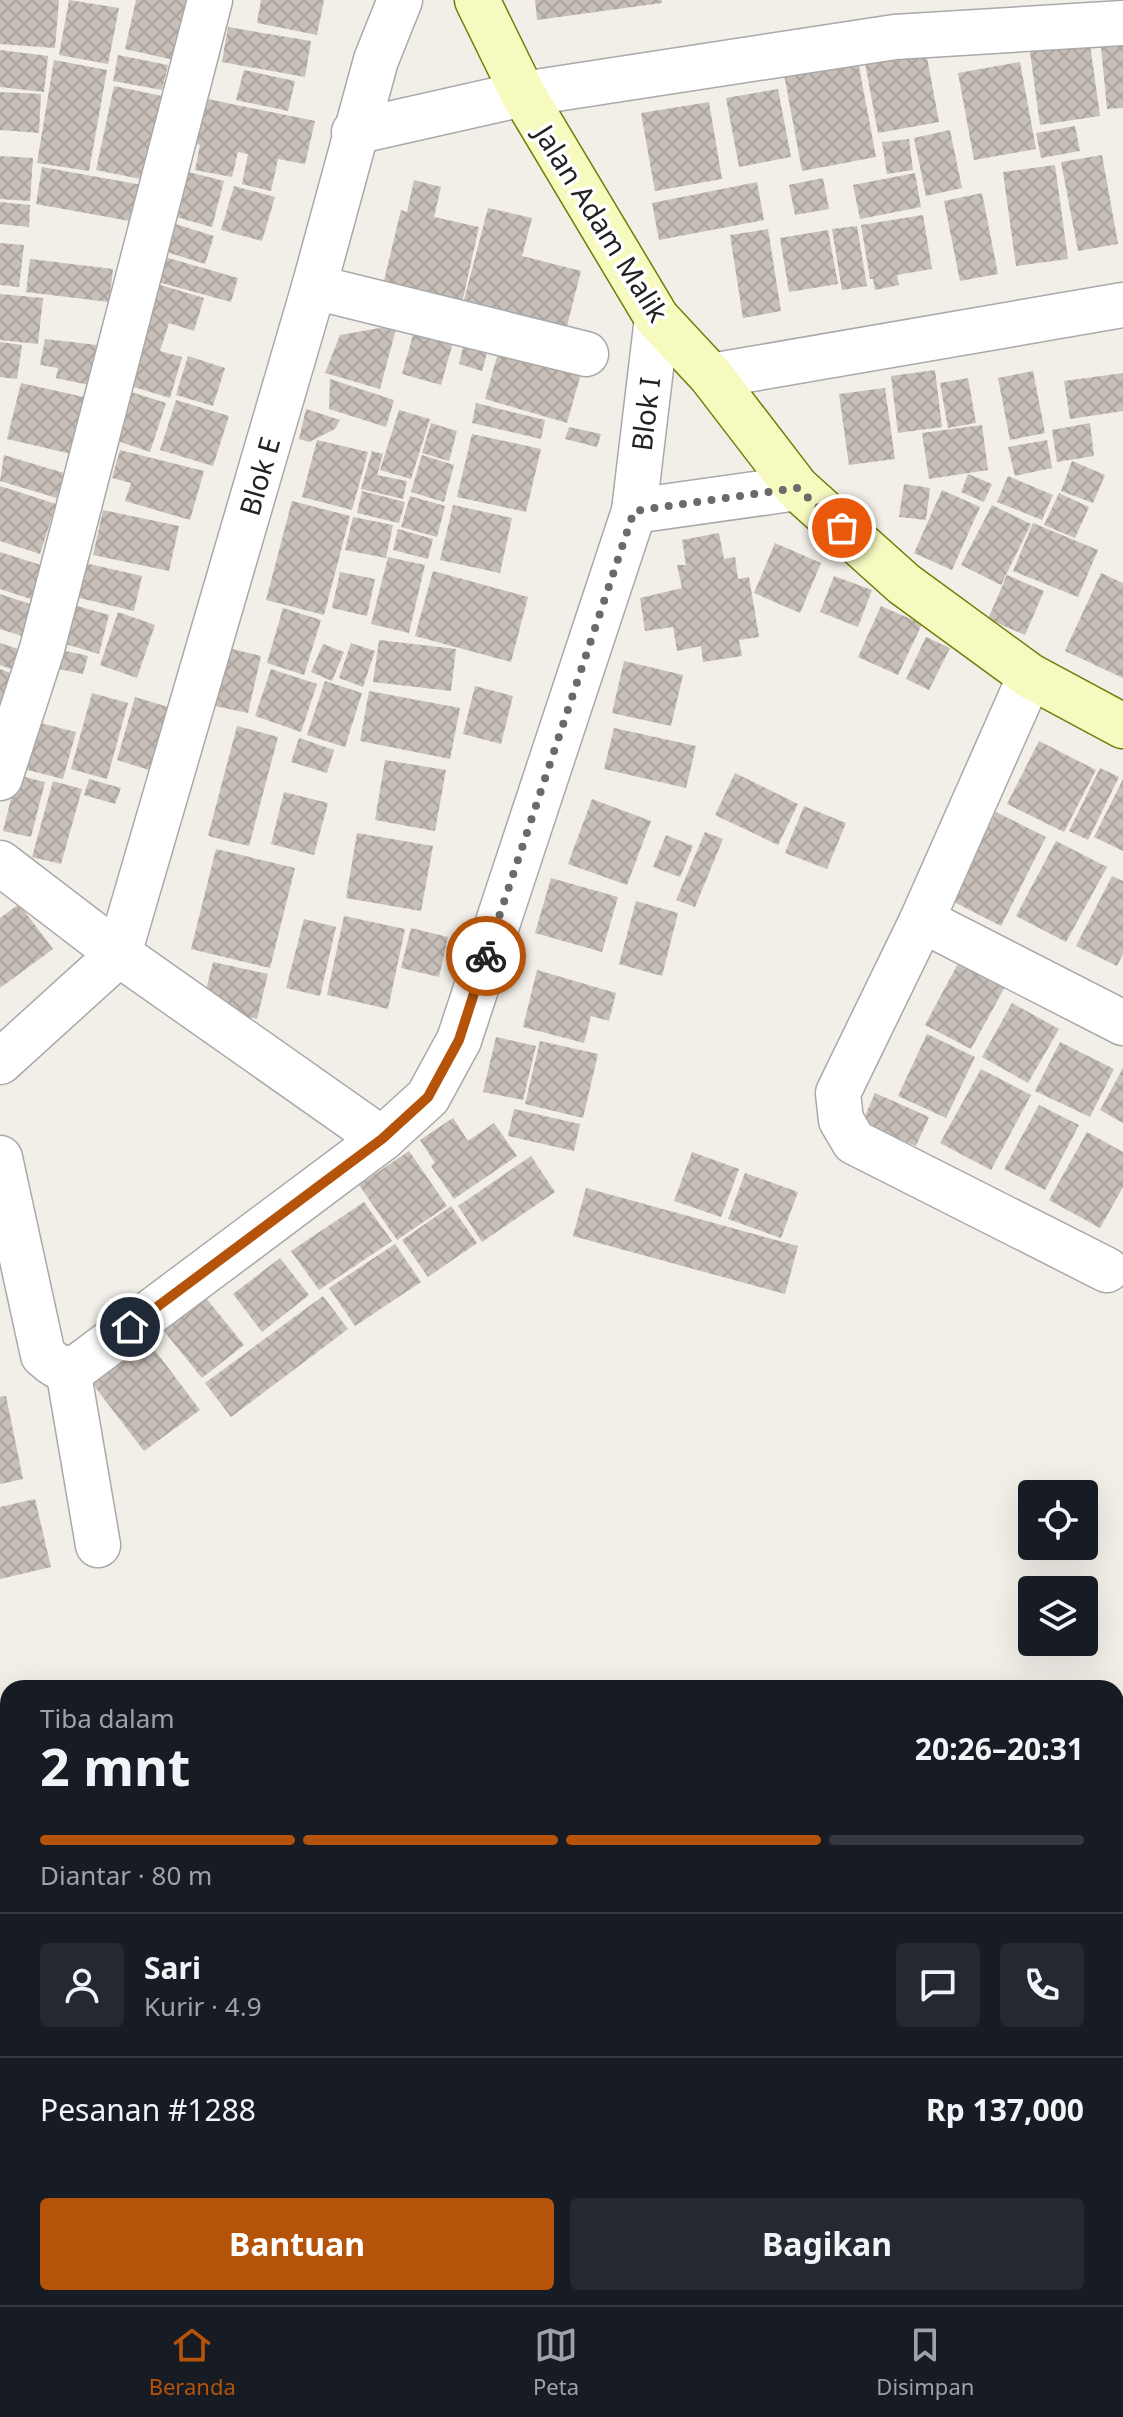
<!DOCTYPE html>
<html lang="id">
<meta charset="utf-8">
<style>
:root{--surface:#171b24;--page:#242831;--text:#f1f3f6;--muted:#9ea1a6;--line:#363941;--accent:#b45309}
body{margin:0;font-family:"Noto Sans",sans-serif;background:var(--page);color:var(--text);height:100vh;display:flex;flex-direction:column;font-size:30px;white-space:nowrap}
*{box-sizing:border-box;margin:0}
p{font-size:26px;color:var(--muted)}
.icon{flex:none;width:44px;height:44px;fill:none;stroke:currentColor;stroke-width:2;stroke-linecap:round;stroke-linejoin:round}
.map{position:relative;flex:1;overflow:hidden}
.drawer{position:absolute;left:0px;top:1680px;width:1124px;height:626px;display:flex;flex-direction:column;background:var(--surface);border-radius:24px 24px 0 0;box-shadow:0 8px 32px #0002}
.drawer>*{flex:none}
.tools{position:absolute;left:1018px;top:1480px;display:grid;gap:16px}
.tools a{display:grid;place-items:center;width:80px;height:80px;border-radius:8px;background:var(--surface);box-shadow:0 8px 32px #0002;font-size:40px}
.pin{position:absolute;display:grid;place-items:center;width:68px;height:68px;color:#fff;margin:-34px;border:4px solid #fff;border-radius:50%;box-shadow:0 2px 8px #0007}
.courier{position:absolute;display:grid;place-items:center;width:80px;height:80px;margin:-40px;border:6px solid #b45309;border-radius:50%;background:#fff;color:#222;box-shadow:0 2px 10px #0007}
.overview em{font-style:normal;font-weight:700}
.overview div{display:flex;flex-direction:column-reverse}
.overview{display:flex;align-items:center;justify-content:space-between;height:136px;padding:0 40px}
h1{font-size:52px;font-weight:700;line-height:60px}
.bar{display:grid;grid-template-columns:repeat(4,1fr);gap:12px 8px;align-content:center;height:96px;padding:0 40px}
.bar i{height:10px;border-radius:6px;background:var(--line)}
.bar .on{background:var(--accent)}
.bar p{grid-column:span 4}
.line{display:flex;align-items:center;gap:20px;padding:0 40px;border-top:2px solid var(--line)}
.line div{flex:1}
.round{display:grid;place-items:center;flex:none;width:84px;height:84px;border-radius:8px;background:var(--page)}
.primary-button{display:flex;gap:16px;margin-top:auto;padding:16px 40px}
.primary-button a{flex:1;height:92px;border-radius:8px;background:var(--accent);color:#fff;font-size:32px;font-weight:700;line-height:92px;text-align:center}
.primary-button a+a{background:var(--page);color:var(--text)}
.tab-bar{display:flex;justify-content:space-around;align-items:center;height:112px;border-top:2px solid var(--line);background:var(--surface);font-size:22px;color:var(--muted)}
.tab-bar a{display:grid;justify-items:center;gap:4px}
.tab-bar .on{color:var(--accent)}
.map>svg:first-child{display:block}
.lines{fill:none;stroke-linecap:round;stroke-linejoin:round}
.stream{stroke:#aad3df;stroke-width:12}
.building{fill:url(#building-cross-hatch)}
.street-casing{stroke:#a9a9a9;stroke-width:47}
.secondary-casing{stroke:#707d05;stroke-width:47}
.street{stroke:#fff;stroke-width:44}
.secondary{stroke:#f7fabf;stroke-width:44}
.done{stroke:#6b6a68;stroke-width:8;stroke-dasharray:0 14.4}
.route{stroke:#b45309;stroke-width:10}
.labels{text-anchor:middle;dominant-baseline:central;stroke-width:7;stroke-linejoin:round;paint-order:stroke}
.street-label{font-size:28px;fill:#222;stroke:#fff}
</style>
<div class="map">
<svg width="1123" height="2305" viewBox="0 0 1123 2305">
<defs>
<pattern id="building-cross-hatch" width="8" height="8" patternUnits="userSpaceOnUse" patternTransform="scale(2)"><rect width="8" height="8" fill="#c7bfb8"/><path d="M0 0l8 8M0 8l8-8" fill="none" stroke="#aba49e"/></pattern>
</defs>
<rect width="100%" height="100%" fill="#f2efe9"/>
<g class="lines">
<g class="stream">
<path d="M0 1825 8 1827"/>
<path d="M1116 2294 1123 2298"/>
</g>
</g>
<g class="building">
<path d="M0 0H59L55 48 0 44Z"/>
<path d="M69 0 119 8 108 64 59 55Z"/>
<path d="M136 0H192L178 61 125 49Z"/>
<path d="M261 0H324L317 35 257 23Z"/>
<path d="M535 0H662V3L537 20Z"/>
<path d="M228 27 311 41 305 77 222 62Z"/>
<path d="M1089 37 1100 116 1040 125 1029 45Z"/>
<path d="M1123 45V108L1107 109 1101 47Z"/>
<path d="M925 47 939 122 878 133 864 58Z"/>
<path d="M0 50 48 56 44 92 0 87Z"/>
<path d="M118 55 168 65 162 90 113 81Z"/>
<path d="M857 56 876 157 802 171 783 69Z"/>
<path d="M54 60 107 70 89 171 37 163Z"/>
<path d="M1020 62 1036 149 974 160 958 73Z"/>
<path d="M244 70 295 81 288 111 236 100Z"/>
<path d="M114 86 162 96 145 180 96 170Z"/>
<path d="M778 89 791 157 739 167 726 98Z"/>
<path d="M0 92 41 94 39 133 0 130Z"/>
<path d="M203 98 315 121 305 164 278 159 271 191 242 184 248 154 238 152 232 177 195 170 200 145 194 143Z"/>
<path d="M709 102 722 179 655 191 641 113Z"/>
<path d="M1075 126 1080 151 1041 158 1036 133Z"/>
<path d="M950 130 962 188 926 196 914 138Z"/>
<path d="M909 139 913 170 887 174 882 142Z"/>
<path d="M1102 155 1118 244 1078 251 1061 162Z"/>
<path d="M0 156 33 158 30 201 0 199Z"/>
<path d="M1055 165 1068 259 1016 266 1003 172Z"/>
<path d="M42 167 142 185 135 222 36 204Z"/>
<path d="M181 170 224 181 212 227 169 215Z"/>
<path d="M915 173 921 207 860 219 853 185Z"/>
<path d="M823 178 829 209 795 215 789 185Z"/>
<path d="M414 180 441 187 434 217 479 227 462 303 383 285 401 210 407 212Z"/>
<path d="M757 182 764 220 659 240 652 203Z"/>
<path d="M234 186 275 197 262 241 221 230Z"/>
<path d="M982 193 998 274 960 281 944 201Z"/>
<path d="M0 202 30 205 29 227 0 224Z"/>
<path d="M488 208 532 218 522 256 581 271 567 326 464 300Z"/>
<path d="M923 215 932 269 897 275 899 285 875 290 873 279H870L861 225Z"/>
<path d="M169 222 214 236 205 264 160 250Z"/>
<path d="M857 226 867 286 842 290 832 229Z"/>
<path d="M768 229 781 311 743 318 730 235Z"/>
<path d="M828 230 838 284 789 292 780 238Z"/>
<path d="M0 243 24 245 19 287 0 285Z"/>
<path d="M154 254 238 278 231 302 147 279Z"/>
<path d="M30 259 113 269 109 302 26 292Z"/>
<path d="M147 281 204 298 194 331 169 323 160 351 182 357 170 398 124 384Z"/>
<path d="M0 294 43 298 38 344 0 340Z"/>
<path d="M416 324 455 335 441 385 402 374Z"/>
<path d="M397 325 380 389 325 373 340 335Z"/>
<path d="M45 339 97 345 89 385 56 378 58 368 40 365Z"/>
<path d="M465 339 489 346 482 371 459 364Z"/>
<path d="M0 342 22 345 17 379 0 377Z"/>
<path d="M500 346 582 370 567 423 485 399Z"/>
<path d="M188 356 225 368 213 406 176 395Z"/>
<path d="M935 370 942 427 898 433 891 376Z"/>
<path d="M1033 371 1045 433 1010 440 998 378Z"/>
<path d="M1123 373V411L1070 419 1064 381Z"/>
<path d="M968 378 976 423 948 428 940 383Z"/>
<path d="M330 379 394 400 386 427 329 409Z"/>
<path d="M21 383 93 399 80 456 7 439Z"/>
<path d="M885 388 895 459 849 465 839 394Z"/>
<path d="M122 389 166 403 150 452 106 437Z"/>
<path d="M176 400 229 416 213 466 160 450Z"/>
<path d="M476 403 545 420 541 439 472 423Z"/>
<path d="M306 409 340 420 335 429 309 442 299 439Z"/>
<path d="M399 410 430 419 411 479 380 470Z"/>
<path d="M431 423 457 431 449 461 422 453Z"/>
<path d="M1090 423 1094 456 1057 462 1052 430Z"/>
<path d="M982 425 988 470 929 479 922 433Z"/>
<path d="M569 427 601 434 597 447 565 439Z"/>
<path d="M472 434 541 449 526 512 457 497Z"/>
<path d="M317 440 368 452 352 510 302 497Z"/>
<path d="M1047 440 1052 468 1015 476 1008 447Z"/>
<path d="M120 450 204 471 190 520 125 501 131 483 112 478Z"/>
<path d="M372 451 383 454 377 475 407 481 403 499 361 489Z"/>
<path d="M4 455 64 473 57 498 0 481Z"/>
<path d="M422 455 454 465 444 502 411 492Z"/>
<path d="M1072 461 1105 475 1093 503 1061 491Z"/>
<path d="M968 474 992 484 984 502 961 492Z"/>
<path d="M1008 476 1053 495 1042 520 997 502Z"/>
<path d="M904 484 930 488 926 520 899 517Z"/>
<path d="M0 486 56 504 40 554 0 541Z"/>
<path d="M942 490 980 507 952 570 914 553Z"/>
<path d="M362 491 405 502 399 523 357 513Z"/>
<path d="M1059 493 1089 507 1075 538 1044 525Z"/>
<path d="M410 496 445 506 437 537 401 527Z"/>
<path d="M292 501 350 516 324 615 266 600Z"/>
<path d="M453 505 512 518 500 573 440 560Z"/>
<path d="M992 505 1031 524 1001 585 961 565Z"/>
<path d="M103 510 179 526 169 571 93 555Z"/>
<path d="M353 517 393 525 386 558 345 550Z"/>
<path d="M1033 523 1098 550 1078 597 1013 571Z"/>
<path d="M398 529 433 539 428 559 393 550Z"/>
<path d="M719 533 724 559 735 557 738 579 749 577 759 637 739 640 742 656 703 662 701 646 677 651 673 627 645 631 640 598 682 588 677 565H686L682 540Z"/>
<path d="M775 543 821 563 800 613 754 593Z"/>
<path d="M0 552 47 567 37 601 0 589Z"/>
<path d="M388 557 425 565 409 633 371 624Z"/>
<path d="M76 561 142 576 134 611 67 595Z"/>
<path d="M433 571 528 597 511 662 415 636Z"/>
<path d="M340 572 375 579 367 616 332 608Z"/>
<path d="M1101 573 1123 583V678L1065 651Z"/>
<path d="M1007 575 1044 591 1025 635 988 619Z"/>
<path d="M834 576 872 590 858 627 820 612Z"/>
<path d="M0 594 42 608 31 639 0 629Z"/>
<path d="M63 602 109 615 99 654 52 640Z"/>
<path d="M881 606 922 624 898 675 858 657Z"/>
<path d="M283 608 321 620 304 675 267 663Z"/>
<path d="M118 612 155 625 137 678 100 665Z"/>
<path d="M926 637 950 648 929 690 906 679Z"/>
<path d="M379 640 456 649 451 691 373 682Z"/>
<path d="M0 643 30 653 22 673 0 665Z"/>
<path d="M351 643 375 651 363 687 339 678Z"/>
<path d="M323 644 344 652 332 681 311 672Z"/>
<path d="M48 647 88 656 83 674 44 666Z"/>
<path d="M224 647 261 656 248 713 210 705Z"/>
<path d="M624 661 683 675 671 726 612 713Z"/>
<path d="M0 669 21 677 0 712Z"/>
<path d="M271 669 317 684 301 732 255 716Z"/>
<path d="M325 681 362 693 345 747 307 735Z"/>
<path d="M475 686 513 696 501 744 463 734Z"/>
<path d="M369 691 460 708 450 759 360 741Z"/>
<path d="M92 693 128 703 107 779 71 769Z"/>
<path d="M135 697 168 707 149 770 117 760Z"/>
<path d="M28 720 76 732 63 779 16 767Z"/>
<path d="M237 726 278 737 249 846 208 836Z"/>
<path d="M614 728 696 746 686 788 604 769Z"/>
<path d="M299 738 334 750 327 773 291 762Z"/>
<path d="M1039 741 1096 770 1064 832 1007 804Z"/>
<path d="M385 760 446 770 435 831 375 820Z"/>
<path d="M1100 768 1119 777 1088 840 1069 831Z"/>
<path d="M735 773 798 804 778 845 715 815Z"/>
<path d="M17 775 45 782 31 837 3 831Z"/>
<path d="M89 779 121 788 115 804 84 795Z"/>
<path d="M1123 779V851L1094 837Z"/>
<path d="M53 781 82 789 61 864 32 857Z"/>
<path d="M284 792 328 803 314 855 271 844Z"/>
<path d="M592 799 651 821 627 885 568 864Z"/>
<path d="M804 806 846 823 827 869 785 853Z"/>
<path d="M996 812 1046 837 1001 926 952 901Z"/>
<path d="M705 832 723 839 695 907 676 900Z"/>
<path d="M357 833 433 846 421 911 346 898Z"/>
<path d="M666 835 693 846 680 877 653 867Z"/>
<path d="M1056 841 1107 867 1066 942 1016 916Z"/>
<path d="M216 849 295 868 270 968 191 949Z"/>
<path d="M1112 876 1123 881V954L1117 966 1076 946Z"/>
<path d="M551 878 618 897 602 952 535 933Z"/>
<path d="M636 901 678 913 662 976 619 964Z"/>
<path d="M19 904 53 949 0 988V918Z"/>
<path d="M344 916 405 929 388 1009 327 995Z"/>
<path d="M304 919 336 927 320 996 286 988Z"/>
<path d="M411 928 448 937 439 977 401 968Z"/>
<path d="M961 958 1007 983 971 1049 925 1025Z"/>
<path d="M213 962 268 974 257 1019 202 1006Z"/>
<path d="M537 970 616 993 609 1021 591 1016 584 1043 523 1027Z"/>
<path d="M1012 1003 1059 1029 1028 1083 982 1057Z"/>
<path d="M927 1034 975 1057 946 1118 898 1096Z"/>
<path d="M496 1037 536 1046 523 1100 483 1092Z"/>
<path d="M540 1041 598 1054 583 1118 525 1104Z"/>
<path d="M1060 1042 1114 1069 1090 1117 1035 1091Z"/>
<path d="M1123 1068V1123L1100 1110Z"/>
<path d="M981 1069 1031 1095 991 1170 940 1143Z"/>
<path d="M875 1093 929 1117 916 1146 862 1123Z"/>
<path d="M1039 1105 1079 1125 1045 1190 1004 1169Z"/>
<path d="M514 1109 580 1124 574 1151 508 1136Z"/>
<path d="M453 1118 468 1141 494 1123 517 1156 454 1199 431 1166 435 1163 420 1140Z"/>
<path d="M1087 1132 1123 1152V1187L1100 1228 1049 1200Z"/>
<path d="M409 1151 447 1206 397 1240 359 1185Z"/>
<path d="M692 1152 739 1169 721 1217 674 1201Z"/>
<path d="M531 1156 555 1192 482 1242 458 1206Z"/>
<path d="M745 1173 798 1192 781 1238 728 1219Z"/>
<path d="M586 1188 798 1246 785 1294 573 1236Z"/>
<path d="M364 1202 392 1241 319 1290 291 1251Z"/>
<path d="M451 1206 477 1243 428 1277 402 1240Z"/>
<path d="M395 1244 421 1282 355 1326 329 1288Z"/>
<path d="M280 1258 309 1295 262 1332 233 1294Z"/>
<path d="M323 1296 348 1329 231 1417 205 1383Z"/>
<path d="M206 1298 244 1345 202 1378 164 1331Z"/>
<path d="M148 1341 200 1410 144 1451 92 1383Z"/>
<path d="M6 1396 23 1479 0 1484V1397Z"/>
<path d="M35 1499 51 1567 0 1579V1507Z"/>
<path d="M0 1852 8 1855V1907L0 1904Z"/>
<path d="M0 1912 8 1915V1971L0 1967Z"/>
<path d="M0 1972 8 1975V2039L0 2035Z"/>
<path d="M0 2038 8 2041 6 2107 0 2105Z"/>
<path d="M281 2298H349L346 2305H278Z"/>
<path d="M502 2298H554L551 2305H499Z"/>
<path d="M646 2298H814L830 2305H643Z"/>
<path d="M993 2298H1061L1075 2305H989Z"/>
</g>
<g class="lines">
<g class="street-casing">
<g id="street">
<path d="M354 132 523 94 895 37 1123 23"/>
<path d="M314 287 586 354"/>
<path d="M711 376 1123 305"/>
<path d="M634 511 797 488"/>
<path d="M1030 676 922 920 838 1093 841 1120 854 1142 1107 1270"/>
<path d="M0 778 42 649 210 0"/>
<path d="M0 863 119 954 382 1139"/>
<path d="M922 920 1123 1023"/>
<path d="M0 1062 119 954 314 287 376 60 400 0"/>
<path d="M0 1158 43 1355C57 1367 62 1372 80 1365L382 1139 428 1097 459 1040 634 511 657 318"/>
<path d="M68 1369 98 1545"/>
<path d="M0 2127 8 2131"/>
<path d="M0 2232 8 2205"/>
<path d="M823 2298 840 2305"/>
</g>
</g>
<g class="secondary-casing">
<path id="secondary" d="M477 0 523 94 657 318 711 376 797 488 904 584 1030 676 1123 726"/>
</g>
<use href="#street" class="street"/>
<use href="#secondary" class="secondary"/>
</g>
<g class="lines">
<path class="done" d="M486 956 634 511 797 488 842 528"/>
<path class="route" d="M130 1327 382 1139 428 1097 459 1040 486 956"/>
</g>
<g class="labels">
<g class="street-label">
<text transform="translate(602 223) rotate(58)">Jalan Adam Malik</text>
<text transform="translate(645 414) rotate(-83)">Blok I</text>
<text transform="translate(259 476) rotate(-74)">Blok E</text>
</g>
</g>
</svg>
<div class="tools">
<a><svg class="icon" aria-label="locate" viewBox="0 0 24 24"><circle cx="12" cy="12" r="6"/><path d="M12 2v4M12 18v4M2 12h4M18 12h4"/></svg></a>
<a><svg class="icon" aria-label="layers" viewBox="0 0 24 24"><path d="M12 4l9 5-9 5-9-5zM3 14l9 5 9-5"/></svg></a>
</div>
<div class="pin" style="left:842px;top:528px;background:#ea580c"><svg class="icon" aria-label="bag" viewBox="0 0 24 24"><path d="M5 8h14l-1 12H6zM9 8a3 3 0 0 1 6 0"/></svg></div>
<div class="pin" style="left:130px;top:1327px;background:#1f2937"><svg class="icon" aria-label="home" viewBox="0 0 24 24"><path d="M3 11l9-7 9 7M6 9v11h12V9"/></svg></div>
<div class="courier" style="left:486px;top:956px"><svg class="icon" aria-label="bike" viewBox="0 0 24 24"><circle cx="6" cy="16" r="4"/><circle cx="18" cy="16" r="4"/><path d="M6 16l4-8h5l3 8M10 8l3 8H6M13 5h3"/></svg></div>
<section class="drawer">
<div class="overview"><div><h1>2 mnt</h1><p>Tiba dalam</p></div><em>20:26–20:31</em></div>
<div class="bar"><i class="on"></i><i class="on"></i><i class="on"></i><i></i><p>Diantar · 80 m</p></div>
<div class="line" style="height:144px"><a class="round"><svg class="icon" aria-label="person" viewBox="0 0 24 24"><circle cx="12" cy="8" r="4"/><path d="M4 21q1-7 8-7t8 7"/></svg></a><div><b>Sari</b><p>Kurir · 4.9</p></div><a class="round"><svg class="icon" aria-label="chat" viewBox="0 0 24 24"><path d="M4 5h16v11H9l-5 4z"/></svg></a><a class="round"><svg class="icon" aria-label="phone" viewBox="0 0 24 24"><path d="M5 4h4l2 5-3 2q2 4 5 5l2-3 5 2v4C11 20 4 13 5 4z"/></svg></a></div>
<div class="line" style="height:104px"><div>Pesanan #1288</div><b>Rp 137,000</b></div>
<div class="primary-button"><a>Bantuan</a><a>Bagikan</a></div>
</section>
</div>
<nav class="tab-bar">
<a class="on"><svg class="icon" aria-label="home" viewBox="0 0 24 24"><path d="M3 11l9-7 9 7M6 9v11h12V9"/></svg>Beranda</a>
<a><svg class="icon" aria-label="map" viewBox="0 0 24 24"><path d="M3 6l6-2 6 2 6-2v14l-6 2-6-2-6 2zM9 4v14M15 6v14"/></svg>Peta</a>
<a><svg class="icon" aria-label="saved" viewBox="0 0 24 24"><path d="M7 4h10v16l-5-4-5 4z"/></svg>Disimpan</a>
</nav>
